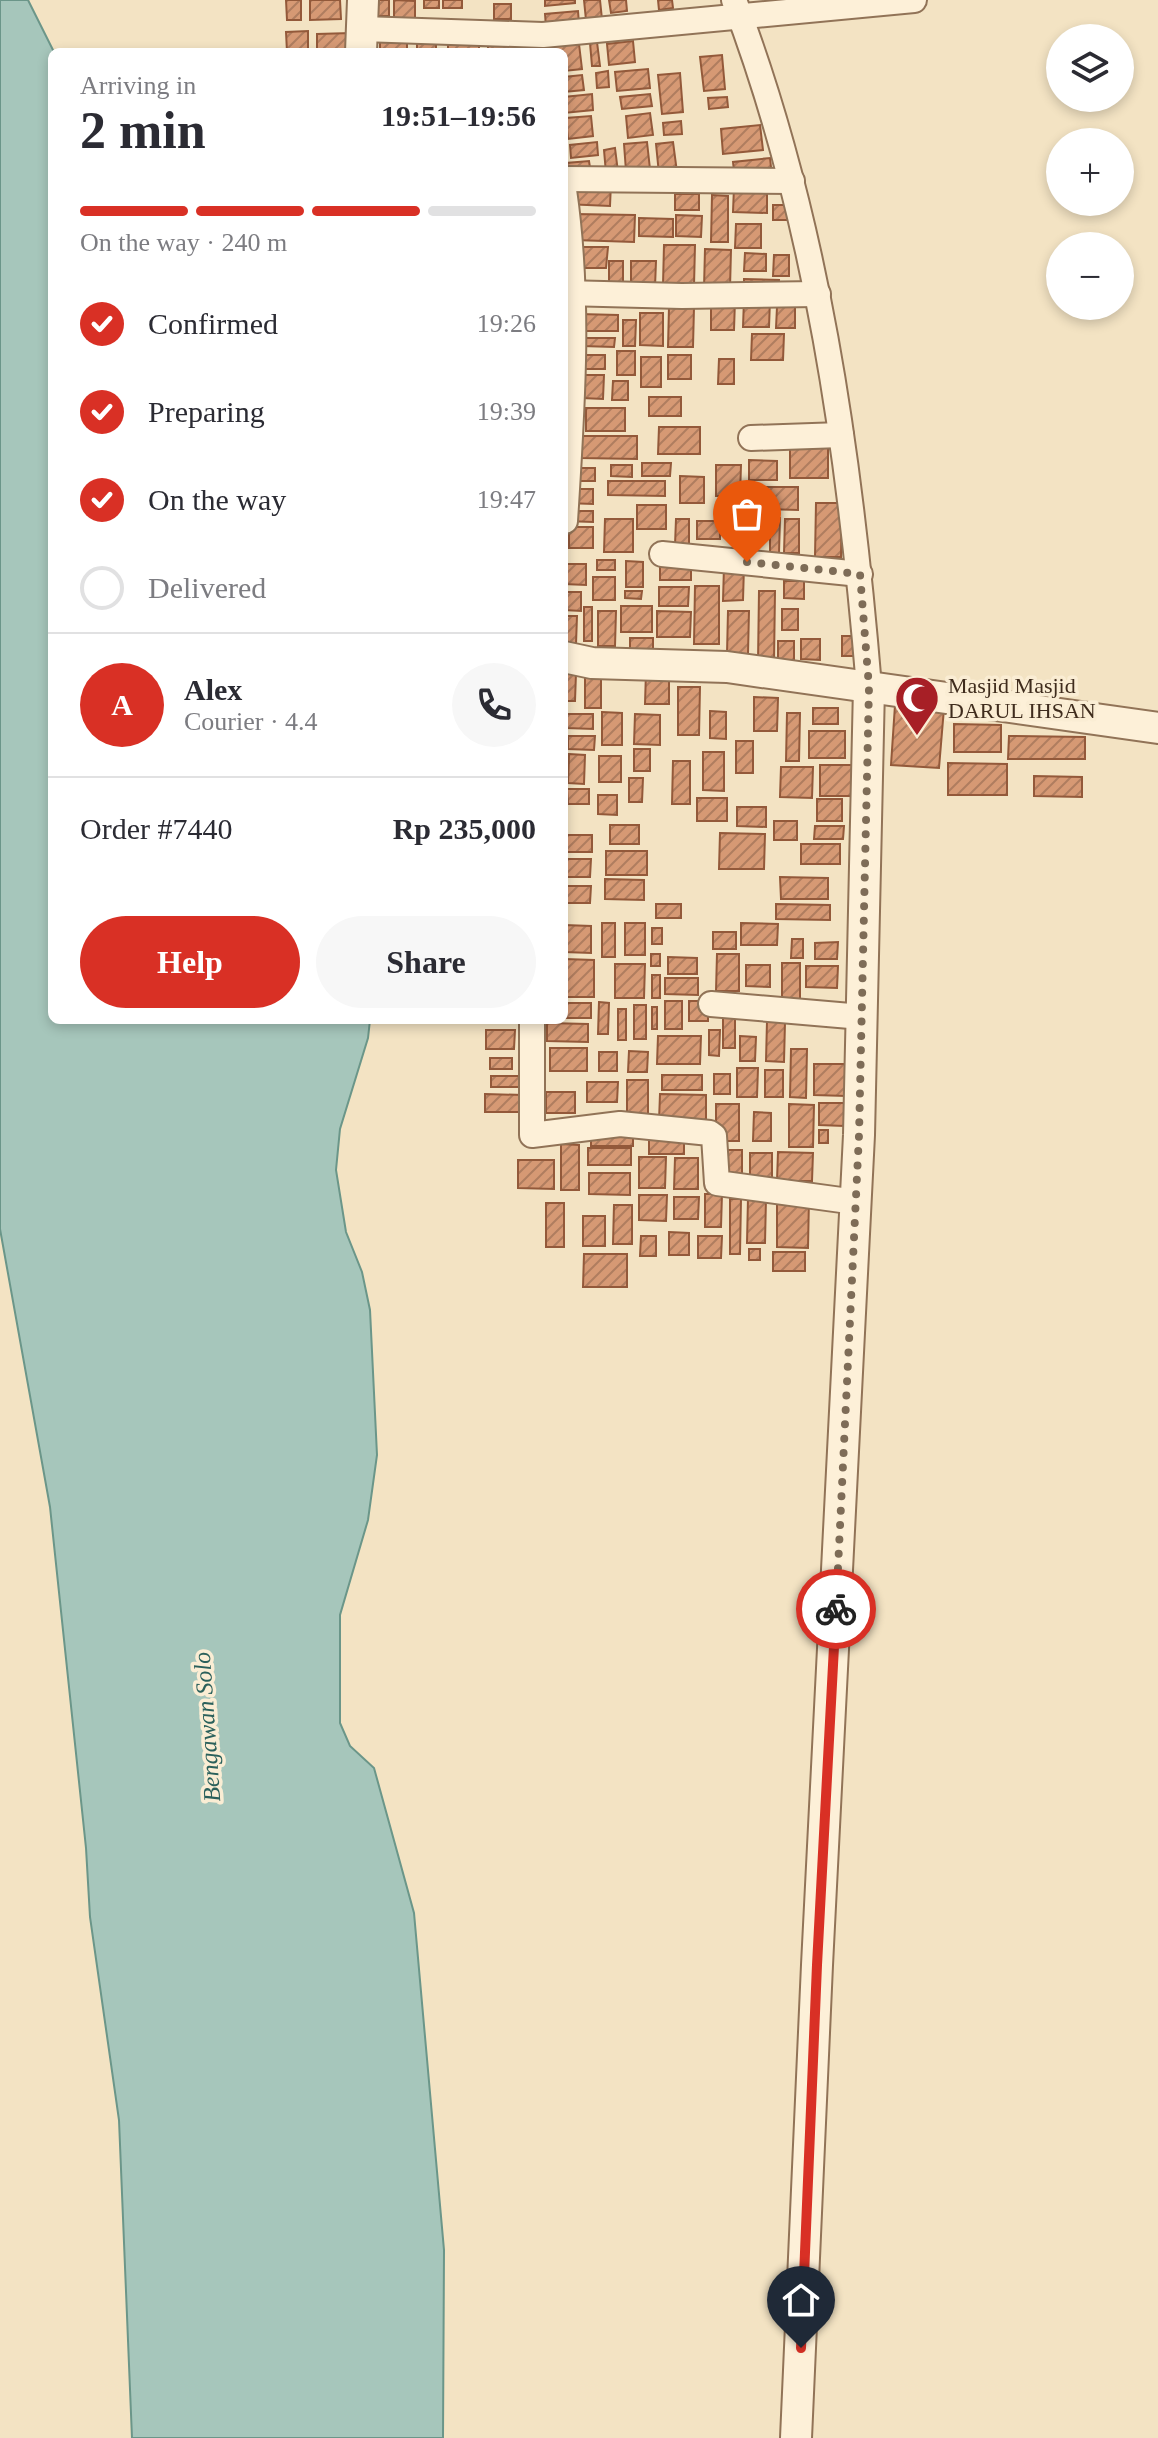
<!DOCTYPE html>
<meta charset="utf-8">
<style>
:root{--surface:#fff;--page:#f7f7f7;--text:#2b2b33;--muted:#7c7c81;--line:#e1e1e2;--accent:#d93025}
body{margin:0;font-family:"Times New Roman",serif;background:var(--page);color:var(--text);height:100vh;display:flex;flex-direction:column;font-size:30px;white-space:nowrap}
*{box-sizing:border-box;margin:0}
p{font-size:26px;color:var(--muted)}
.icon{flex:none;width:44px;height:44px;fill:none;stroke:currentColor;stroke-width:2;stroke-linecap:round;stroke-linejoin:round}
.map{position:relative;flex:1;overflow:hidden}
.panel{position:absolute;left:48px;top:48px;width:520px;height:976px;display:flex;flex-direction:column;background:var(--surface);border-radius:12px;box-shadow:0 4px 12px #0003}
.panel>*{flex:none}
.tools{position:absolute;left:1046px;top:24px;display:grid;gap:16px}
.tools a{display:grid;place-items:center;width:88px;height:88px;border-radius:50%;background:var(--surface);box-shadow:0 4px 12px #0003;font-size:40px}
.pin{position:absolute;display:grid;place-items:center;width:68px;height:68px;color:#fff;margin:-82px -34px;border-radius:50% 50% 50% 0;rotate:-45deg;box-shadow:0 0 8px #0007}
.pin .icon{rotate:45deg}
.courier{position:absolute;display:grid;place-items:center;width:80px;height:80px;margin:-40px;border:6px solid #d93025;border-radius:50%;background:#fff;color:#222;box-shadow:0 2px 10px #0007}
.overview em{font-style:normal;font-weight:700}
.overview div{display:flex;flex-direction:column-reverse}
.overview{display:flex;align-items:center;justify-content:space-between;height:136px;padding:0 32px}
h1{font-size:52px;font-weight:700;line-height:60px}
.bar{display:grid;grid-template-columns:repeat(4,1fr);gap:12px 8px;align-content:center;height:96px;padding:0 32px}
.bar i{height:10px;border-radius:6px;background:var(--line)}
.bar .active{background:var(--accent)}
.bar p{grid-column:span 4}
.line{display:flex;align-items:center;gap:20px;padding:0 32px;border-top:2px solid var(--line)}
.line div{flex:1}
.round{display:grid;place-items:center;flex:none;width:84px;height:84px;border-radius:42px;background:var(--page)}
ol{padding:0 32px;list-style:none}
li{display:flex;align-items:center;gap:24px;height:88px}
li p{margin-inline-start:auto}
li .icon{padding:8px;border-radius:50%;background:var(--accent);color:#fff;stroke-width:4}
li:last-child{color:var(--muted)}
li i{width:44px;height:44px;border:4px solid var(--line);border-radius:50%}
.primary-button{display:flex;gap:16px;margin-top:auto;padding:16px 32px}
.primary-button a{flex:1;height:92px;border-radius:48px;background:var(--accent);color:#fff;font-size:32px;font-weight:700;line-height:92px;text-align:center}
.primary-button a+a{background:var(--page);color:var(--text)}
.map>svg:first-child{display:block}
.water{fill:#a6c6bb;stroke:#6b9689;stroke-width:2}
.building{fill:url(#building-hatch);stroke:#93593a;stroke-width:2}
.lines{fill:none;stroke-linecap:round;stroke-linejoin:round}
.minor-casing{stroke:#917357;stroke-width:28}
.tertiary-casing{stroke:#917357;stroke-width:34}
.minor{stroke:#fdf0d8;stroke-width:24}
.tertiary{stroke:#fdf0d8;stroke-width:30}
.done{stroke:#7e6c57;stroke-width:8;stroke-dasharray:0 14.4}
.route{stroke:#d93025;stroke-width:10}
.labels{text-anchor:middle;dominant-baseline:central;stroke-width:7;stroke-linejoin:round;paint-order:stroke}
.poi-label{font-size:22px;fill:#3f2c1d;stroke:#faedd4;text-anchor:start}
.water-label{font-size:24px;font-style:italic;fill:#2a605b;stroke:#faedd4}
</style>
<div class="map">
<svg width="1158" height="2438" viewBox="0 0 1158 2438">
<defs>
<pattern id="building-hatch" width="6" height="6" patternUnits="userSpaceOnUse" patternTransform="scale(2)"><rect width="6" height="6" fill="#d69974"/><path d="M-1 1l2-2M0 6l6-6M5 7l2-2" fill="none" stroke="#af7d5f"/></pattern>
</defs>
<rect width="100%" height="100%" fill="#f3e3c3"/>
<path class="water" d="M0 0H28L54 52 52 1020H370L368 1038 340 1129 336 1170 346 1232 362 1272 370 1310 377 1455 368 1520 340 1615V1723L350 1746 374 1768 414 1913 444 2250 443 2438H132L119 2120 90 1917 86 1848 50 1507 0 1229Z"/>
<g class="building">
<path d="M286 0H301V20H287Z"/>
<path d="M310 0H340L341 19 310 20Z"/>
<rect x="371" y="0" width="18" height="16"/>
<path d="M394 0 415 1V20H394Z"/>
<rect x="424" y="0" width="15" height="8"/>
<rect x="443" y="0" width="19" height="8"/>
<path d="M545 0H575V3L545 6Z"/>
<path d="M584 0H600L603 29 587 30Z"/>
<path d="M609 0H626L627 11 611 13Z"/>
<path d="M658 0H672L673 8 659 10Z"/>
<rect x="494" y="4" width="17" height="15"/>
<path d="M578 11 580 37 547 41 545 14Z"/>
<path d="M308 31V52H287L286 32Z"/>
<path d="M351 33 352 52H317V34Z"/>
<rect x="380" y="36" width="27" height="16"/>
<rect x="417" y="36" width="19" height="16"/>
<rect x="448" y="38" width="31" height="14"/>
<rect x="488" y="40" width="28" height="12"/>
<path d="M633 41 635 62 609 65 607 44Z"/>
<path d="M597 42 600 66H592L590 43Z"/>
<path d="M579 44 582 69 564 71V52H554V46Z"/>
<path d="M722 55 725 89 704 91 700 57Z"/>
<path d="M648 69 650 88 617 91 615 72Z"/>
<path d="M608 71 609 87 597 88 596 73Z"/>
<path d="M680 73 683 112 662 114 658 75Z"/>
<path d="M582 75 584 90 564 92V77Z"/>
<path d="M592 94 593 110 564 113V97Z"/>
<path d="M650 94 652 106 622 109 620 97Z"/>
<path d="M727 97 728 107 709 109 708 98Z"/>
<path d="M650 113 653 135 628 138 626 116Z"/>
<path d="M591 116 593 136 568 139 566 118Z"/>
<path d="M681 121 682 134 664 135 663 123Z"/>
<path d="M760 125 763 150 723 154 721 129Z"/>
<path d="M597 142 598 155 571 158 570 145Z"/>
<path d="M647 142 650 169 626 171 624 144Z"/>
<path d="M673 142 677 172 659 174 656 144Z"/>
<path d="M615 148 618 172 606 173 604 150Z"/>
<path d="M770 158 772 176 735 180 733 162Z"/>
<path d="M589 161 591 174 568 176 566 163Z"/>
<path d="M564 181 611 183 610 206 564 204Z"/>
<path d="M734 187H767V213L733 212Z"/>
<rect x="675" y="194" width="24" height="16"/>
<path d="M712 195 728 196V242H711Z"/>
<rect x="773" y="205" width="14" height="15"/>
<path d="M575 214 635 215 634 242 574 240Z"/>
<path d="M676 215 702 216 701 237 676 236Z"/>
<path d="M639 218 673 219V237L639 236Z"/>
<path d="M736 224H761V248H735Z"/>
<path d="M664 245H695L694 286 663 285Z"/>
<path d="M576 247H608L606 268H576Z"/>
<path d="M705 249 731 250 730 288H704Z"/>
<path d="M745 253 766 254V271H744Z"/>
<path d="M774 255H789V276H773Z"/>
<rect x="609" y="261" width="14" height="29"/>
<path d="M631 261H656L655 287H631Z"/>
<path d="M744 279 779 280 778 293 744 292Z"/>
<path d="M744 299 770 300 769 327H743Z"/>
<path d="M711 300H735L734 330H711Z"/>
<path d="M669 307H694L693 347H668Z"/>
<path d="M777 307H795V328H776Z"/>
<path d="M640 313H663V346L640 345Z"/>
<path d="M579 314 618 315V331H579Z"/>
<path d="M623 320H636L635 346H623Z"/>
<path d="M752 334H784L783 360H751Z"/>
<path d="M582 338H615L614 347 582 346Z"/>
<rect x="617" y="351" width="18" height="24"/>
<rect x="581" y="355" width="24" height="14"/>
<rect x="668" y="355" width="23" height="24"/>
<rect x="641" y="357" width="20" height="30"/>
<path d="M719 359H734V384H718Z"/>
<path d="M582 375H604L603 399 582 398Z"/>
<path d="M613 381H628V400H612Z"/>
<rect x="649" y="397" width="32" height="19"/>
<rect x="586" y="408" width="39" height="23"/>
<path d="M659 427H700V454H658Z"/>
<path d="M581 436H637V459L581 458Z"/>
<rect x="790" y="446" width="38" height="32"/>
<path d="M749 460 777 461V480H749Z"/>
<path d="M642 463H671L670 476H642Z"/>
<path d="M611 465H632V477L611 476Z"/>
<path d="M716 465H741L740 496H716Z"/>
<rect x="572" y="468" width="23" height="13"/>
<path d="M680 476 704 477V503H680Z"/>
<path d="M608 481H665V496L608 495Z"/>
<path d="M765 487H798V510L765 509Z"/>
<path d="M566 489H593V504L566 503Z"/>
<rect x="717" y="503" width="23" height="11"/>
<path d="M816 503H842L841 557H815Z"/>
<rect x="637" y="505" width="29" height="24"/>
<path d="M565 511H593V522L565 521Z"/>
<rect x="748" y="515" width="15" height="26"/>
<path d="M770 518H780L779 553H770Z"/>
<path d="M605 519H633V552H604Z"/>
<path d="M676 519H689V545H675Z"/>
<path d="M785 519H799V553H784Z"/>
<rect x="697" y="521" width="23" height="18"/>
<rect x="569" y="527" width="24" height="21"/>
<path d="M660 559 691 560V580H660Z"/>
<rect x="597" y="560" width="18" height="10"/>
<path d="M626 561 643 562V587H626Z"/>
<path d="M564 564H586V585L564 584Z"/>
<path d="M724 566H744L743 600 723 601Z"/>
<rect x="593" y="577" width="22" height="23"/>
<path d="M784 581H804V599L784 598Z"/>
<path d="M695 586H719V644H694Z"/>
<path d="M659 587H689L688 606H659Z"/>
<path d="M625 591H642L641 599 625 598Z"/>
<path d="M759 591H775L774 662H758Z"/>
<path d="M564 592H581V611L564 610Z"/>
<rect x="621" y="606" width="31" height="26"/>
<rect x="584" y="607" width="8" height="34"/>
<rect x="782" y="609" width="16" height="21"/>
<path d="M598 611H616L615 646H598Z"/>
<path d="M657 611 691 612 690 637H657Z"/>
<path d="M728 611H749L748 654H727Z"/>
<path d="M564 616H577L576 644H564Z"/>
<rect x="842" y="636" width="20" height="20"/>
<path d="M630 638H653V652L630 651Z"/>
<path d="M801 639H820V660L801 659Z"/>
<rect x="778" y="641" width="16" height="19"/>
<path d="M646 671H669V704H645Z"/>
<path d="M566 673H576L575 701H566Z"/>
<rect x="585" y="676" width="16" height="32"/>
<path d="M678 687H700L699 735H678Z"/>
<path d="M754 697 778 698 777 731H754Z"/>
<path d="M895 705 944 708 939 768 891 765Z"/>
<rect x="813" y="708" width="25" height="16"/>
<path d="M710 711 726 712V739L710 738Z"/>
<path d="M602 712 622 713V745H602Z"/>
<path d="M787 713H800L799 761H786Z"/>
<path d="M567 714H593V729L567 728Z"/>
<path d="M635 714 660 715V745L634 744Z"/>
<path d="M954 724 1001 725V752H954Z"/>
<rect x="809" y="731" width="36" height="27"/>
<path d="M568 736H595L594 750 568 749Z"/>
<path d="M1009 736 1085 737V759H1008Z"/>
<rect x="736" y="741" width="17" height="32"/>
<rect x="634" y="749" width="16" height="22"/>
<path d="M703 752H724V791L703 790Z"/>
<path d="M569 754 585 755 584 784 568 783Z"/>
<rect x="599" y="756" width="22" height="26"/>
<path d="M673 761H690V804H672Z"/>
<path d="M948 763 1007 764V795H948Z"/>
<path d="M820 765H855L854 796H820Z"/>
<path d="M781 767H813L812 798 780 797Z"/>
<path d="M1034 776 1082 777V797L1034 796Z"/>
<path d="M629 778H643L642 802H629Z"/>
<path d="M567 789H589V804H568Z"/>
<path d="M598 795H617V815L598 814Z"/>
<rect x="697" y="798" width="30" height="23"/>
<rect x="817" y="799" width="25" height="22"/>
<path d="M737 807H766V827L737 826Z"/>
<rect x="774" y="821" width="23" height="19"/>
<rect x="610" y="825" width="29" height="19"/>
<path d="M815 826H844L843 839H814Z"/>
<path d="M720 833 765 834 764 869H719Z"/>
<rect x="564" y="835" width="28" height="17"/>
<rect x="801" y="844" width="39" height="20"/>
<rect x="606" y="851" width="41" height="24"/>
<path d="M564 859H591L590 877H564Z"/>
<path d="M780 877 828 878V899H781Z"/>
<path d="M605 879 644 880V900L605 899Z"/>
<path d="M567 886H591L590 903H567Z"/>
<rect x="656" y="904" width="25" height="14"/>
<path d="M776 904 830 905V920L776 919Z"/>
<rect x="602" y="923" width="13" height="34"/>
<rect x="625" y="923" width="20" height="32"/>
<path d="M741 923 778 924 777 945H741Z"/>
<path d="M564 925 591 926V953L564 952Z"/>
<rect x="652" y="928" width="10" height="16"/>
<rect x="713" y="932" width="23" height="17"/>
<path d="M792 939H803V958H791Z"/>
<path d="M838 942 837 959H815V943Z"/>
<rect x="651" y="954" width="9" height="12"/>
<path d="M717 954H739V991H716Z"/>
<path d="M668 957 697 958V974H668Z"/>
<path d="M564 959 594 960V997H564Z"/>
<rect x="782" y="963" width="18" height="36"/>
<path d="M615 964H645L644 998H615Z"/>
<path d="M746 965H770V987L746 986Z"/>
<path d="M806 966H838L837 988 806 987Z"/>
<rect x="652" y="975" width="8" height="23"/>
<path d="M665 978H698V995L665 994Z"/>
<rect x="665" y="1001" width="17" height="28"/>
<rect x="689" y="1001" width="19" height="20"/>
<path d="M599 1002 609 1003 608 1034H598Z"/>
<rect x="564" y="1003" width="27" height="15"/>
<rect x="634" y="1005" width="12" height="34"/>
<rect x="652" y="1007" width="5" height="22"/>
<rect x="618" y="1009" width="8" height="31"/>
<path d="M723 1017 735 1018V1048H723Z"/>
<path d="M767 1021 785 1022 784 1062 766 1061Z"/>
<path d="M547 1023 588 1024V1042L547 1041Z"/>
<path d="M486 1030H515L514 1049H486Z"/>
<path d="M709 1030H720L719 1056 709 1055Z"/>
<path d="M658 1036H701L700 1064H657Z"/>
<path d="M740 1036 756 1037 755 1061H740Z"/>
<rect x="550" y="1048" width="37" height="23"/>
<path d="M791 1049H807L806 1098 790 1097Z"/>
<path d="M629 1051 648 1052 647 1072H628Z"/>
<rect x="599" y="1052" width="18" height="19"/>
<rect x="490" y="1058" width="22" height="11"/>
<path d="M814 1064H847L846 1096 814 1095Z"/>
<path d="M737 1068H758L757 1097H737Z"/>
<rect x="765" y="1070" width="18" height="27"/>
<rect x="714" y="1074" width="16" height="20"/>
<rect x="662" y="1075" width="40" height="15"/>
<rect x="491" y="1076" width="31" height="11"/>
<path d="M627 1080H648V1119L627 1118Z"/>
<path d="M587 1082H618L617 1102H587Z"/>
<rect x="546" y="1092" width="29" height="21"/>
<path d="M485 1094 522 1095V1112H485Z"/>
<path d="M660 1094 706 1095V1121H659Z"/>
<path d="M819 1103H845L844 1126 819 1125Z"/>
<rect x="716" y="1104" width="23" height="37"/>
<path d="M789 1104 814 1105 813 1147H789Z"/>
<path d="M754 1112 771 1113V1141H753Z"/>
<rect x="819" y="1130" width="9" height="13"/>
<rect x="591" y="1131" width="42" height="15"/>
<path d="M649 1133 684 1134V1154H649Z"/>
<path d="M561 1144 579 1145V1190H561Z"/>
<rect x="588" y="1148" width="43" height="17"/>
<path d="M718 1150H742V1175H717Z"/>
<path d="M778 1152 813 1153 812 1181H777Z"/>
<rect x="750" y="1153" width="22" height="32"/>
<path d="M639 1157H666L665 1188H639Z"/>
<path d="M675 1158H698V1189H674Z"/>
<path d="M518 1160H554V1189L518 1188Z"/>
<path d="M589 1173H630V1195L589 1194Z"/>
<path d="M705 1194H722L721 1227H705Z"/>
<path d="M639 1195H667L666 1221 639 1220Z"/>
<path d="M674 1197H699L698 1219H674Z"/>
<path d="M777 1197 809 1198 808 1248 777 1247Z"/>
<path d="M748 1198H766L765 1243H747Z"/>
<path d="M730 1199H741L740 1254H730Z"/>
<rect x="546" y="1203" width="18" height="44"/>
<path d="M614 1205H632V1244H613Z"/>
<rect x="583" y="1216" width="22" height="30"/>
<path d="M669 1232 689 1233V1255H669Z"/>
<path d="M641 1236H656V1256H640Z"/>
<path d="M698 1236H722L721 1258H698Z"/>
<rect x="749" y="1249" width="11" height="11"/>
<rect x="773" y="1252" width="32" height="19"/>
<path d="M584 1254H627V1287H583Z"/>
</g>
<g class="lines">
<g class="minor-casing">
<g id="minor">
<path d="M734 0C817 218 850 455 869 687"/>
<path d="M362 29 543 35 914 0"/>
<path d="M564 179 792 181"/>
<path d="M564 190C580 301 572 410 565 521"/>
<path d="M564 293 682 296 818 294"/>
<path d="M751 438 841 435"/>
<path d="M662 554 860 574"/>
<path d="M711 1004 862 1017"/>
<path d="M532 1020V1135L620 1124 710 1133 714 1136 717 1183 856 1202"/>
</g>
</g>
<g class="tertiary-casing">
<g id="tertiary">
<path d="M361 52 363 0"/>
<path d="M564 657 592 663 727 667 1158 728"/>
<path d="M796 2438 817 1965 859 1135 869 687"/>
</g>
</g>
<use href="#minor" class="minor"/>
<use href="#tertiary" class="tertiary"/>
</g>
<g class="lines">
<path class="done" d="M747 562 860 574 869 687 859 1135 836 1609"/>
<path class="route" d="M801 2348 817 1965 836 1609"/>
</g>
<defs>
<g id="mosque-pin" transform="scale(2.3)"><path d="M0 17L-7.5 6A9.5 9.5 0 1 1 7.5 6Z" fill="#a71f26" stroke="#faedd4"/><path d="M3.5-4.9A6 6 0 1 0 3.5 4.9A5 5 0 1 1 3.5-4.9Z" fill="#fff"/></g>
</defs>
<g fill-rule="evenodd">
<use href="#mosque-pin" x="917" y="698"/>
</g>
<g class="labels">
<g class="poi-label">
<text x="948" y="685">Masjid Masjid<tspan x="948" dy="25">DARUL IHSAN</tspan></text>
</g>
<g class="water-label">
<text transform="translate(207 1727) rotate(-94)">Bengawan Solo</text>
</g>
</g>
</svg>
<div class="tools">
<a><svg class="icon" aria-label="layers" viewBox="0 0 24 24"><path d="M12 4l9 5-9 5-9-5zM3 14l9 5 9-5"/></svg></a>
<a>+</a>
<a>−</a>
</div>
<div class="pin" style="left:747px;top:562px;background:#ea580c"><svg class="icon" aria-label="bag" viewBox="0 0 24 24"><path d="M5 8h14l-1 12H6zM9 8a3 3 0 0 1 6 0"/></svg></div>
<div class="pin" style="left:801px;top:2348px;background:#1f2937"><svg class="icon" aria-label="home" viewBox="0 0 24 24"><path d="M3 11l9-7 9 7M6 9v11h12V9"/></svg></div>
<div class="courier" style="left:836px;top:1609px"><svg class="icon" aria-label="bike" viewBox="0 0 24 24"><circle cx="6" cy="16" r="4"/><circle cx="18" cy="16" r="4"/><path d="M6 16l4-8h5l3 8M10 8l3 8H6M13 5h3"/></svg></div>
<section class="panel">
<div class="overview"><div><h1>2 min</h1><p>Arriving in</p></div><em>19:51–19:56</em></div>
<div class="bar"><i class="active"></i><i class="active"></i><i class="active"></i><i></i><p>On the way · 240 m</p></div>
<ol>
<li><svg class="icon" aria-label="check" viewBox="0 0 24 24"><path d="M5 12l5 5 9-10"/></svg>Confirmed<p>19:26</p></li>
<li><svg class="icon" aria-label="check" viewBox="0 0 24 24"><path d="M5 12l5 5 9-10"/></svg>Preparing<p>19:39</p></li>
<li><svg class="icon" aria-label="check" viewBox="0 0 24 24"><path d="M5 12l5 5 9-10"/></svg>On the way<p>19:47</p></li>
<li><i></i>Delivered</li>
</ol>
<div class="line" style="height:144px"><b class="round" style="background:var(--accent);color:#fff">A</b><div><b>Alex</b><p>Courier · 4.4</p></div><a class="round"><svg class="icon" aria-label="phone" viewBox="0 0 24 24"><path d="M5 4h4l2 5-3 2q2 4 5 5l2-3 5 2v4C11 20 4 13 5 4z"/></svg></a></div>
<div class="line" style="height:104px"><div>Order #7440</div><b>Rp 235,000</b></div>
<div class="primary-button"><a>Help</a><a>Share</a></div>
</section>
</div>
